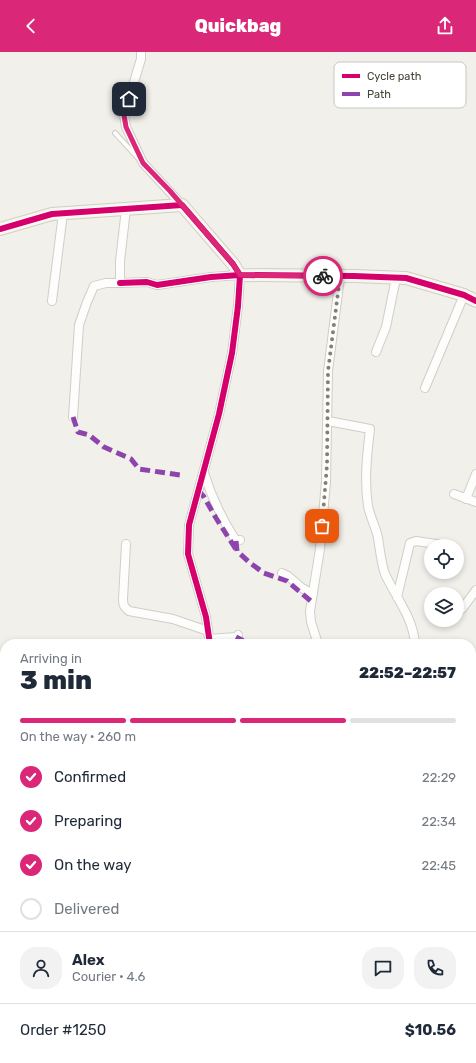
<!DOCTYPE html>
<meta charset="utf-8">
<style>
:root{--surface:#fff;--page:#f2f2f3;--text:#1f2937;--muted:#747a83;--line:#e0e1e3;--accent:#db2777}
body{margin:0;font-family:Rubik,sans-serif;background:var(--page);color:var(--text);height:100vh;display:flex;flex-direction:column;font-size:15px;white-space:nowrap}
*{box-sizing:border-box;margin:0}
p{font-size:13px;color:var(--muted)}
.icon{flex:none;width:22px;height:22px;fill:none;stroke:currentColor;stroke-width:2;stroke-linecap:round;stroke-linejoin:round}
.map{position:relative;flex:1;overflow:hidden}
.drawer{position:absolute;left:0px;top:587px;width:476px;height:424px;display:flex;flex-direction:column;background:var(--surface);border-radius:16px 16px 0 0;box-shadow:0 2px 6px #0003}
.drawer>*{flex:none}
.tools{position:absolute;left:424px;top:487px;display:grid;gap:8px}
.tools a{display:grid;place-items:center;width:40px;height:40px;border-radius:50%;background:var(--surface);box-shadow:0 2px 6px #0003;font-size:20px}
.pin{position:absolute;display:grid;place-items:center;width:34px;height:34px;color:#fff;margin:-17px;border-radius:8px;box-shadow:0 2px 6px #0006}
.courier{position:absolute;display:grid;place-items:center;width:40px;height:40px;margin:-20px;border:3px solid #db2777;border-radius:50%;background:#fff;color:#222;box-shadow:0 1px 5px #0007}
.head em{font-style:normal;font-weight:800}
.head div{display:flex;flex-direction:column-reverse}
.head{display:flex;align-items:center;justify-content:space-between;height:68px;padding:0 20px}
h1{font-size:26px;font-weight:800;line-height:30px}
.bar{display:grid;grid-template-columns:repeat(4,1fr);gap:6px 4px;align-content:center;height:48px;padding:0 20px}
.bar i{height:5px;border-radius:3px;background:var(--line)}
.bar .active{background:var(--accent)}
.bar p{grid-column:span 4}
.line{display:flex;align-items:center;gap:10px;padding:0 20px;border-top:1px solid var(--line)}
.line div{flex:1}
.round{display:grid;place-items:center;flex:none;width:42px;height:42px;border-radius:16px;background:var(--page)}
ol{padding:0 20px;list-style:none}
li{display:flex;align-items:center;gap:12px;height:44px}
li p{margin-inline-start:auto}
li .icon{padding:4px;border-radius:50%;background:var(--accent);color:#fff;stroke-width:4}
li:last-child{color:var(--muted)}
li i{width:22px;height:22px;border:2px solid var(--line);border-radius:50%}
header{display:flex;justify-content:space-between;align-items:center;height:52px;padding:0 20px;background:var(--accent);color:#fff;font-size:18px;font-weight:800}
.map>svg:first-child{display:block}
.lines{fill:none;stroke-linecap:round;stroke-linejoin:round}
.river{stroke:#bad1ef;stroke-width:14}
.lane-casing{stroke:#cfcec8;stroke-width:6}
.street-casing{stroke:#cfcec8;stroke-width:10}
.secondary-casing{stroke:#d1cfc2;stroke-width:14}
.lane{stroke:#fdfdfc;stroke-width:4}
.street{stroke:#fdfdfc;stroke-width:8}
.secondary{stroke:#f7f6ee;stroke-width:12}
.quiet{stroke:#8e44ad;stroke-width:5;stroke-dasharray:10 5;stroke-linecap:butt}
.cycleway-casing{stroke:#fff;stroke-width:8}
.cycleway{stroke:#d6006c;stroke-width:6}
.done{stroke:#828075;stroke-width:4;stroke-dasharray:0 7.2}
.route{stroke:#db2777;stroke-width:5}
.key{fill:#fff;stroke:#c8c7c3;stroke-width:1}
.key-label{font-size:11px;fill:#474436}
</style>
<header><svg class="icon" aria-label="back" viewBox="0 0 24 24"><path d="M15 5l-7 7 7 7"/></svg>Quickbag<svg class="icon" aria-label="share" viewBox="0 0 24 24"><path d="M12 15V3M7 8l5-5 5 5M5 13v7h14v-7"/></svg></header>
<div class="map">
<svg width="476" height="1011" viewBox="0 0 476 1011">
<rect width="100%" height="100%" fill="#f1f0eb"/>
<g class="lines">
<path class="river" d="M0 778 5 780"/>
<g class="lane-casing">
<path id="lane" d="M115 81 138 106"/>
</g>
<g class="street-casing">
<g id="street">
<path d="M141 0V7L124 63 126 75 143 111 182 153"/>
<path d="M120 231 147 230 157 233 211 225 240 223 238 254 232 301 219 362 189 473 188 502 206 565 210 592"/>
<path d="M52 249 63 161"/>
<path d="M376 300 386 275 396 226"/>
<path d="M425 336 464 243"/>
<path d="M73 365 79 273 87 250 94 234 106 231H120V209L126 157"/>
<path d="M328 369 370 377C367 403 364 428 368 454 370 465 376 475 378 486 380 498 381 510 385 522 396 546 413 565 415 592"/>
<path d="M204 421C212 447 222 467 236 489L240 488"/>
<path d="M454 442 476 450"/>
<path d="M466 447 476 422"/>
<path d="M126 492 123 547C123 553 124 555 129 559L173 567 208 579"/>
<path d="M282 521 288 524 302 536 313 542"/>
<path d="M397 545 410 491 416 489 443 493"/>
<path d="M462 557 476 538"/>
<path d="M209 587 236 585 238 583"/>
<path d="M318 592 311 570 310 559 320 497 326 430 328 319 339 233 341 224"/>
<path d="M471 652 474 667 476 668"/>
<path d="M0 658V662L5 667"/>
</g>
</g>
<g class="secondary-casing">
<path id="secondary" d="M0 177 52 162 182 153 233 212 240 223 354 224 406 226 464 243 476 249"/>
</g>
<use href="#lane" class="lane"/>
<use href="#street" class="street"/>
<use href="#secondary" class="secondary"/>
<g class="quiet">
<path d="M73 365 78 380 89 383 104 395 131 407 139 417 180 423"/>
<path d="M198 438 204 445 216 466 237 499"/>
<path d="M236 489 237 499 250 511 264 521 287 529 312 550"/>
<path d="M236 585 242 588 245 592"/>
<path d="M0 937 5 935"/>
<path d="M455 1006 460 1011"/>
</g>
<g class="cycleway-casing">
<g id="cycleway">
<path d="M0 177 52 162 182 153 233 212 240 223 354 224 406 226 464 243 476 249"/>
<path d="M120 231 147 230 157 233 211 225 240 223 238 254 232 301 219 362 189 473 188 502 206 565 210 592"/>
</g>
</g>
<use href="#cycleway" class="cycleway"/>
</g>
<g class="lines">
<path class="done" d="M322 474 327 413 328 319 339 233 341 224H323"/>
<path class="route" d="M129 47 124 63 126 75 143 111 170 139 233 212 240 223 323 224"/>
</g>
<rect x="334" y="10" width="132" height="46" rx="6" class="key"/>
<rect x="342" y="22" width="18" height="4" fill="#d6006c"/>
<rect x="342" y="40" width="18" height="4" fill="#8e44ad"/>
<g class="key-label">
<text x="367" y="28">Cycle path</text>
<text x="367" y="46">Path</text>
</g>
</svg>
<div class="tools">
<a><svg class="icon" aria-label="locate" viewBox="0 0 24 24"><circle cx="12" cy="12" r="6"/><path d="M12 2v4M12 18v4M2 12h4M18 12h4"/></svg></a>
<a><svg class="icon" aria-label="layers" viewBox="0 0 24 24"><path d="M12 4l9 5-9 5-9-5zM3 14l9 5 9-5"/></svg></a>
</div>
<div class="pin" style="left:322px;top:474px;background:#ea580c"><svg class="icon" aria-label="bag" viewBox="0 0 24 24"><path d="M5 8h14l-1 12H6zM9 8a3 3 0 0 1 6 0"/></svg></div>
<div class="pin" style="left:129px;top:47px;background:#1f2937"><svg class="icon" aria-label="home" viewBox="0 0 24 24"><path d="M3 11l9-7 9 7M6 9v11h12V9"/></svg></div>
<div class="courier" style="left:323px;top:224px"><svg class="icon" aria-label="bike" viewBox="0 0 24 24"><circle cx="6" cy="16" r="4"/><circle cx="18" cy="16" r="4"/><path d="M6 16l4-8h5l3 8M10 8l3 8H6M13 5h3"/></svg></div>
<section class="drawer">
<div class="head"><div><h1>3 min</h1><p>Arriving in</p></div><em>22:52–22:57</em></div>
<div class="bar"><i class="active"></i><i class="active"></i><i class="active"></i><i></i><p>On the way · 260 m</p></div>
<ol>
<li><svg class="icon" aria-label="check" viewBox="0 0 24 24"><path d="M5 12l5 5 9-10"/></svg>Confirmed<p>22:29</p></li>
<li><svg class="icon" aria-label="check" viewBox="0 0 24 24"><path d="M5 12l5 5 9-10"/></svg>Preparing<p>22:34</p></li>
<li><svg class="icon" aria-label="check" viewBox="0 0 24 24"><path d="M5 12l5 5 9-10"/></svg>On the way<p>22:45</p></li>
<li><i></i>Delivered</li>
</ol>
<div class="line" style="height:72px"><a class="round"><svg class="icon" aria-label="person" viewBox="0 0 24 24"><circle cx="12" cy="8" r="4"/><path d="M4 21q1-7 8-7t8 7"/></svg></a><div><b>Alex</b><p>Courier · 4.6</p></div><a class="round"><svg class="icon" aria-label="chat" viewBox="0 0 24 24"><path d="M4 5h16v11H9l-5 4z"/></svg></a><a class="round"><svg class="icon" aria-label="phone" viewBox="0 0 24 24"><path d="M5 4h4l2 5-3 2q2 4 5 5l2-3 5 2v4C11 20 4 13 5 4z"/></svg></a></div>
<div class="line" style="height:52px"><div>Order #1250</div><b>$10.56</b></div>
</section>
</div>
